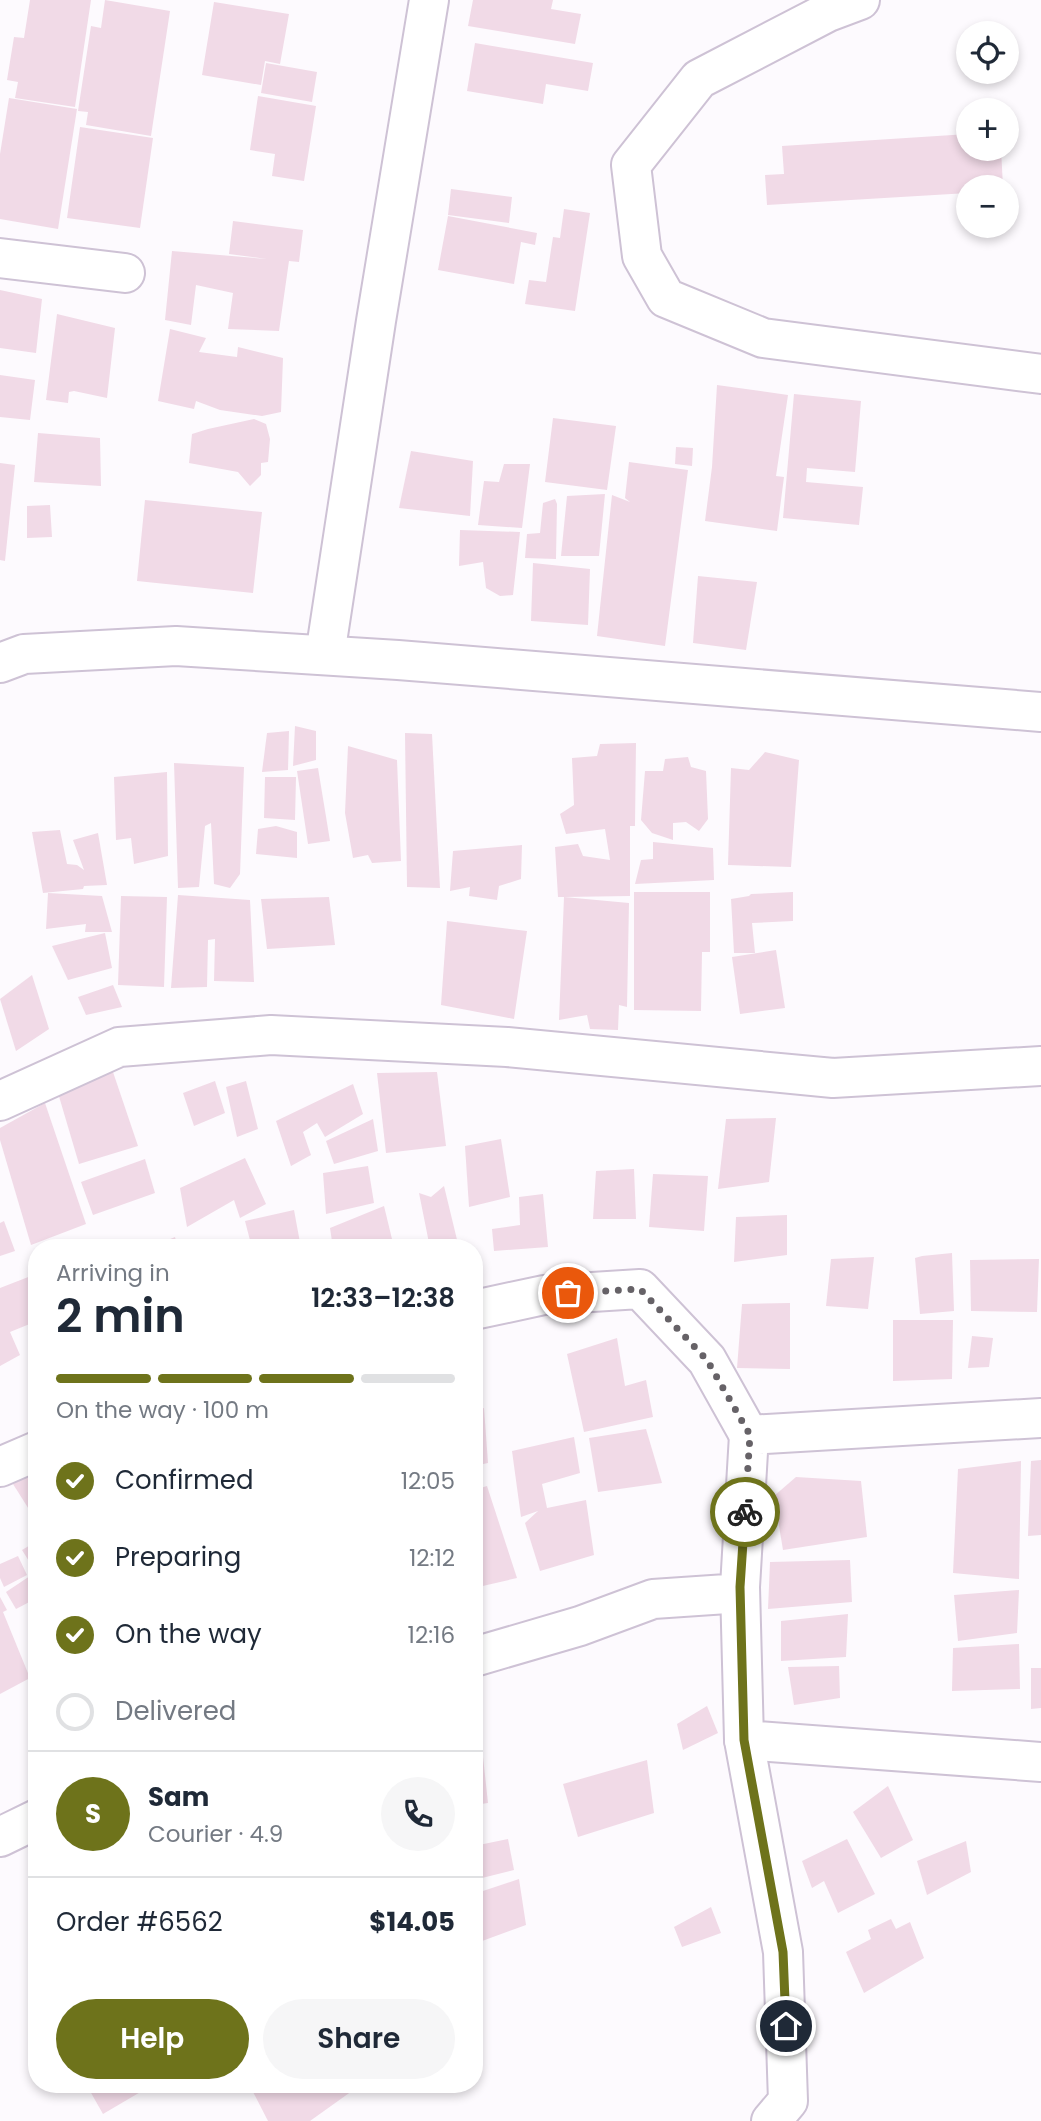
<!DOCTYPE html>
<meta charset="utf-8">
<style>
:root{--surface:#fff;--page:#f6f6f7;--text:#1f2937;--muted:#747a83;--line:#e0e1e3;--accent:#6e731b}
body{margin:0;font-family:Poppins,sans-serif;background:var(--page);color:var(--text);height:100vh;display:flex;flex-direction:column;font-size:26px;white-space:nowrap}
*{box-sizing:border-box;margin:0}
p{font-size:23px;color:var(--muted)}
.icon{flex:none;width:38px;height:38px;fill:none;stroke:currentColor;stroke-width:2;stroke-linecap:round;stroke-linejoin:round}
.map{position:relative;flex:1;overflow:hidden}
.side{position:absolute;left:28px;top:1239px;width:455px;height:854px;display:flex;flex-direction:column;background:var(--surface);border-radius:28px;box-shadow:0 4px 10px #0003}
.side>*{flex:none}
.buttons{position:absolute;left:956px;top:21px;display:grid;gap:14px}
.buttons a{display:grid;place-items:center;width:63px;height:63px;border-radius:50%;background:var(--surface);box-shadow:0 4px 10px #0003;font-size:35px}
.pin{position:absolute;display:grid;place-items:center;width:60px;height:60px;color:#fff;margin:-30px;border:4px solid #fff;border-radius:50%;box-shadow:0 2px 7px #0007}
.courier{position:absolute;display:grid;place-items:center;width:70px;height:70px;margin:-35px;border:5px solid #6e731b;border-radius:50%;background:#fff;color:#222;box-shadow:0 2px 9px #0007}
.overview em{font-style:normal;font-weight:600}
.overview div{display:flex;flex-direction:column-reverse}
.overview{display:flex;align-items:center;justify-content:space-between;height:119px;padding:0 28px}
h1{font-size:46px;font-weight:600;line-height:52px}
.bar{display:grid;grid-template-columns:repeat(4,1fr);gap:10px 7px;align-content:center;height:84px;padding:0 28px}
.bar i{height:9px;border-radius:5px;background:var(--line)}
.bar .current{background:var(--accent)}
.bar p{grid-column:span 4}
.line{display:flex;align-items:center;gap:18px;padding:0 28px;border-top:2px solid var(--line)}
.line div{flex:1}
.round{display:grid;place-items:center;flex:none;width:74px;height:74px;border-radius:37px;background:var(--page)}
ol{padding:0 28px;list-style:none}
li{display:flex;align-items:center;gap:21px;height:77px}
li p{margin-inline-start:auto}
li .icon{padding:7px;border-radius:50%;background:var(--accent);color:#fff;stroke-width:4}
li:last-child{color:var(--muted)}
li i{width:38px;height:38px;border:4px solid var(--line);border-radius:50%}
.button{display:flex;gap:14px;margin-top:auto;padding:14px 28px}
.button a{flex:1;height:80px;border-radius:42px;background:var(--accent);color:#fff;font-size:28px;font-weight:600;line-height:80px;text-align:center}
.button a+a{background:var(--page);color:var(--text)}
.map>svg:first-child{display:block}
.building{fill:#f1dae7}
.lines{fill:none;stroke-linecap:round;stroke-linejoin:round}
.street-casing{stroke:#cec2d5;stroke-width:42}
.street{stroke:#fff;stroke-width:38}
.done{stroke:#666267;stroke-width:7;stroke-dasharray:0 12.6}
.route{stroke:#6e731b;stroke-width:9}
</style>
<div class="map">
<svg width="1041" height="2121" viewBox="0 0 1041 2121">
<rect width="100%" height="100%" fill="#fdfafe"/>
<g class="building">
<path d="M30 0H91L75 107 15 98 18 82 7 80 14 37 24 38Z"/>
<path d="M105 0 170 11 151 136 86 125 88 112 78 111 91 26 101 28Z"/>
<path d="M473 0H553L551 9 581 14 575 44 468 26Z"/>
<path d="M214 2 289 14 280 64 265 61 261 85 202 75Z"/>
<path d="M475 43 593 63 588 91 546 84 543 104 467 91Z"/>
<path d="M266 63 317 72 312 102 261 93Z"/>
<path d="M258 96 316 106 304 181 272 176 275 154 250 150Z"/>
<path d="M9 98 77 109 58 229 0 219V154Z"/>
<path d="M80 127 153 138 140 228 67 218Z"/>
<path d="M968 134V149H1001L1003 187H968V193L767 205 765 175 784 174 782 146Z"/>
<path d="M451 189 512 197 509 223 448 215Z"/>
<path d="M564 209 590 213 575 311 525 304 529 280 546 282 553 237 560 238Z"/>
<path d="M448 216 537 233 535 245 521 242 514 284 438 270Z"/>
<path d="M233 221 303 230 299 262 289 261 279 331 228 329 233 293 196 285 191 325 165 320 172 251 267 259 229 254Z"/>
<path d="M0 290 42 299 36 353 0 348Z"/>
<path d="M57 314 115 328 107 398 74 391 69 392 68 403 46 400Z"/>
<path d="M170 329 206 338 199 352 237 357 238 347 283 358 281 412 262 416 220 410 196 401 194 409 158 401Z"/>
<path d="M0 375 35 380 30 420 0 417Z"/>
<path d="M717 385 788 395 776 476 784 477 777 531 705 521 712 467Z"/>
<path d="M794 394 861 401 855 472 807 468 806 482 863 487 859 525 783 518Z"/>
<path d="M553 418 616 426 607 490 545 482Z"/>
<path d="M254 419 266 424 270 439 268 462 261 463V475L250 486 238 472 189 463 192 434 208 429Z"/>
<path d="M38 433 100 438 101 486 34 482Z"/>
<path d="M676 447 693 448 692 466 675 464Z"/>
<path d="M411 451 473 461 470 516 399 508Z"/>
<path d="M629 462 688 470 665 646 597 636 612 495 630 502 625 498Z"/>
<path d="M0 463 15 465 5 561 0 560Z"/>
<path d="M504 464H530L522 528 478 525 484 481 499 482Z"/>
<path d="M605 494 599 556H561L567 496Z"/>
<path d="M555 499 557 504 556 559 525 558 527 534 540 533 543 503Z"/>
<path d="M145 500 262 512 253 593 137 581Z"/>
<path d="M50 505 52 537 27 538V506Z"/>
<path d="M460 530 520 532 513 595 500 596 486 588 483 562 459 566Z"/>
<path d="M533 563 590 569 588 625 531 621Z"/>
<path d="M698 576 757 582 746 650 693 643Z"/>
<path d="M295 726 316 731V760L293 766Z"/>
<path d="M289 731 288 770 262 772 267 733Z"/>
<path d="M405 733 432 734 440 888 407 887Z"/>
<path d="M636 743 635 826H630V896L564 897 629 903 627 1007 619 1005 618 1030 590 1029 587 1015 559 1020 564 897H558L555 847 578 844 583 856 610 860 605 829 566 834 560 814 574 805 572 758 597 756 600 744Z"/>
<path d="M348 746 397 760 401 861 372 863 368 855 353 858 345 813Z"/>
<path d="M765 752 799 760 791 867 728 865 731 768 749 770Z"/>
<path d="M688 757 691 767 706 771 708 819 699 831 686 822 673 823V840L652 833 641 820 645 771H663L665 759Z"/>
<path d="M174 763 244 767 240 874 230 888 214 884 211 823 205 826 199 887 178 888Z"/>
<path d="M318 768 330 841 308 844 297 771Z"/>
<path d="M167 772 168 856 134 864 131 838 116 840 114 777Z"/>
<path d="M265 777H296L295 820 264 818Z"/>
<path d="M276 826 297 832V858L256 854 258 829Z"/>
<path d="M60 830 67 864 77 865 84 870 73 840 98 833 107 885 84 886 83 889 43 893 32 832Z"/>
<path d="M653 842 713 848 714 880 635 884 641 860 653 859Z"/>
<path d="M522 845 521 879 499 886 497 900 469 896 470 887 450 891 453 851Z"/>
<path d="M634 892H710V952H702L701 1011 634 1010Z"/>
<path d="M793 892V921L752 923 755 953H734L731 899 749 896 751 894Z"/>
<path d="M48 893 102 896 112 932H85L86 924 46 929Z"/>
<path d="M178 895 250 900 254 982 214 981 215 939 208 940 207 987 171 988Z"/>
<path d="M121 896 167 897 164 987 118 985Z"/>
<path d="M329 897 335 945 267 949 261 899Z"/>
<path d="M447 921 527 931 514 1019 441 1005Z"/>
<path d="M105 933 112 968 68 980 52 946Z"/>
<path d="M776 950 785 1008 740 1014 732 957Z"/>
<path d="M32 975 49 1029 16 1051 0 999Z"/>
<path d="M113 985 122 1007 86 1015 78 997Z"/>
<path d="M113 1072 138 1146 79 1164 58 1093Z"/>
<path d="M437 1072 446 1146 386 1153 377 1073Z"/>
<path d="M215 1081 225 1113 194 1126 183 1093Z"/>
<path d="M246 1081 258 1129 237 1137 226 1087Z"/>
<path d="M353 1084 363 1114 325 1137 317 1123 303 1132 311 1155 291 1166 276 1121Z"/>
<path d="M45 1103 86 1224 31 1245 0 1140V1128Z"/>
<path d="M776 1118 769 1182 718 1189 726 1119Z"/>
<path d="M373 1119 378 1151 334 1164 326 1141Z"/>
<path d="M501 1139 510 1197 469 1207 465 1146Z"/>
<path d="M245 1158 266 1204 240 1218 234 1200 187 1227 180 1188Z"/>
<path d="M145 1159 155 1193 93 1215 81 1182Z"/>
<path d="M368 1166 374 1203 326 1214 323 1173Z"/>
<path d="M634 1169 636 1219H593L596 1171Z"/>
<path d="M653 1174 708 1176 704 1231 649 1227Z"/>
<path d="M444 1186 459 1248H430L419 1193 431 1197Z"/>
<path d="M543 1194 548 1247 494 1251 492 1229 520 1225 519 1197Z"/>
<path d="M384 1206 392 1239 374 1248H333L330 1228Z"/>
<path d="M294 1210 301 1248H252L245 1221Z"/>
<path d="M787 1215V1255L734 1262 736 1217Z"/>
<path d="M4 1221 15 1251 0 1256V1223Z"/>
<path d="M175 1237 178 1248H149Z"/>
<path d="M952 1253 954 1311 920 1314 915 1258 922 1256Z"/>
<path d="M874 1257 868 1309 826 1306 831 1259Z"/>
<path d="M1039 1259 1037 1312 971 1311 970 1260Z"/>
<path d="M36 1274 37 1321 10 1332 20 1355 0 1366V1288Z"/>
<path d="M790 1303V1369L737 1368 742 1304Z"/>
<path d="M893 1320H953L952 1379 893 1381Z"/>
<path d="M972 1336 993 1338 989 1367 968 1368Z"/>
<path d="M617 1338 625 1386 646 1380 653 1417 584 1432 567 1354Z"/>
<path d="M484 1408 488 1463 474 1466V1411Z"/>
<path d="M646 1429 662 1483 598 1492 589 1438Z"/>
<path d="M574 1437 580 1473 542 1484 547 1508 586 1500 594 1555 540 1571 525 1523 538 1511 521 1517 512 1451Z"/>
<path d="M1041 1460V1535L1028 1536 1031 1461Z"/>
<path d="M1021 1461 1019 1579 953 1573 958 1469Z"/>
<path d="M37 1469V1522L13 1484Z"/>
<path d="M796 1477 861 1481 867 1537 783 1550 774 1496Z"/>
<path d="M487 1486 517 1578 474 1588V1490Z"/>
<path d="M37 1541V1574L22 1550Z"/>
<path d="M18 1556 27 1575 4 1587 0 1578V1564Z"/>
<path d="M850 1560 852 1602 768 1609 770 1562Z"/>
<path d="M33 1574 37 1585V1598L16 1609 6 1592Z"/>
<path d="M1019 1590 1017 1633 958 1641 954 1595Z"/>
<path d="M0 1597 7 1610 3 1612 30 1678 0 1694Z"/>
<path d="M848 1614 846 1657 781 1661V1621Z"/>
<path d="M1019 1644 1020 1689 952 1691 953 1648Z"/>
<path d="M839 1666 840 1698 794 1705 788 1667Z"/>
<path d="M1031 1668H1041V1708L1031 1709Z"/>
<path d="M707 1706 718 1733 683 1750 677 1724Z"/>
<path d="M480 1729 488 1803 474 1805V1731Z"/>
<path d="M647 1760 654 1813 578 1837 563 1784Z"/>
<path d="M888 1786 913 1840 881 1858 853 1812Z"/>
<path d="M508 1839 514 1870 474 1880V1846Z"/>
<path d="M847 1839 875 1894 838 1913 824 1881 812 1888 802 1861Z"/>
<path d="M966 1841 971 1872 927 1895 917 1861Z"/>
<path d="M519 1879 526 1925 474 1944V1894Z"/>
<path d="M711 1907 721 1933 682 1947 674 1927Z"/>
<path d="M891 1919 896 1929 910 1922 924 1958 864 1993 846 1952 871 1939 868 1930Z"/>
<path d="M86 2084H154L103 2114Z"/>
<path d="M249 2084H347L352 2091 310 2121H268Z"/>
</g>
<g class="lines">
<g class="street-casing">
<g id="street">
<path d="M860 0 828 12 699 79 631 165 642 256 666 298 763 338 1041 374"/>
<path d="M0 258 125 273"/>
<path d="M325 655 376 321 429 0"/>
<path d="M0 663 24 654 176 646 398 660 1041 712"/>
<path d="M0 1101 119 1047 271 1035 507 1047 833 1078 1041 1066"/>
<path d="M474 1310 544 1295 640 1289 707 1360 749 1435"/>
<path d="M0 1467 37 1451"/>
<path d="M740 1587 744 1740 1041 1762"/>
<path d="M474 1657 580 1626 653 1599 727 1594 740 1587 749 1435 1041 1418"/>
<path d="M744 1740 783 1952 788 2101 771 2121"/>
<path d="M0 1837 37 1819"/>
</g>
</g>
<use href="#street" class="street"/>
</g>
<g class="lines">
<path class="done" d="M568 1293 640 1289 707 1360 750 1435 745 1512"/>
<path class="route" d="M745 1512 740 1587 744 1740 783 1952 786 2026"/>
</g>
</svg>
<div class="buttons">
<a><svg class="icon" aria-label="locate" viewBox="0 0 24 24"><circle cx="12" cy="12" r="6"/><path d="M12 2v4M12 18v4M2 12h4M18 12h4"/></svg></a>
<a>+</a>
<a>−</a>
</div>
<div class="pin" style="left:568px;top:1293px;background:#ea580c"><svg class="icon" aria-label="bag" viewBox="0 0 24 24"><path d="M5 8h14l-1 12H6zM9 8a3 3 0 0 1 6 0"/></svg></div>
<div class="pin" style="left:786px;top:2026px;background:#1f2937"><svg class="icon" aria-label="home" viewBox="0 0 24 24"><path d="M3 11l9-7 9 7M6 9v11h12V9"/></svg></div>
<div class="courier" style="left:745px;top:1512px"><svg class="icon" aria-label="bike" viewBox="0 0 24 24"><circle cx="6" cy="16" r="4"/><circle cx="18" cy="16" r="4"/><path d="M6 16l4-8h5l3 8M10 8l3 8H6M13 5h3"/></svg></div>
<section class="side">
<div class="overview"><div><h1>2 min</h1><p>Arriving in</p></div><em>12:33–12:38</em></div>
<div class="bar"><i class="current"></i><i class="current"></i><i class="current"></i><i></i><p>On the way · 100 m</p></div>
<ol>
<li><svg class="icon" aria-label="check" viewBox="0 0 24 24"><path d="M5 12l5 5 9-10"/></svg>Confirmed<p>12:05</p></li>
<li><svg class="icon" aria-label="check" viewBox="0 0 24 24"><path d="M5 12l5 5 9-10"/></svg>Preparing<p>12:12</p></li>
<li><svg class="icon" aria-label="check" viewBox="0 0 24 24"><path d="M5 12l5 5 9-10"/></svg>On the way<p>12:16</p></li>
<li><i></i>Delivered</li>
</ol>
<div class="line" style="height:126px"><b class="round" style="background:var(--accent);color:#fff">S</b><div><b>Sam</b><p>Courier · 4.9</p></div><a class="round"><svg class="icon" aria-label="phone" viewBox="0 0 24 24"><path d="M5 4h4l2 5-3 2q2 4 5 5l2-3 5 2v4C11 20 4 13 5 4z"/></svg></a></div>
<div class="line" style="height:91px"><div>Order #6562</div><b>$14.05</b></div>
<div class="button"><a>Help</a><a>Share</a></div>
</section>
</div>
